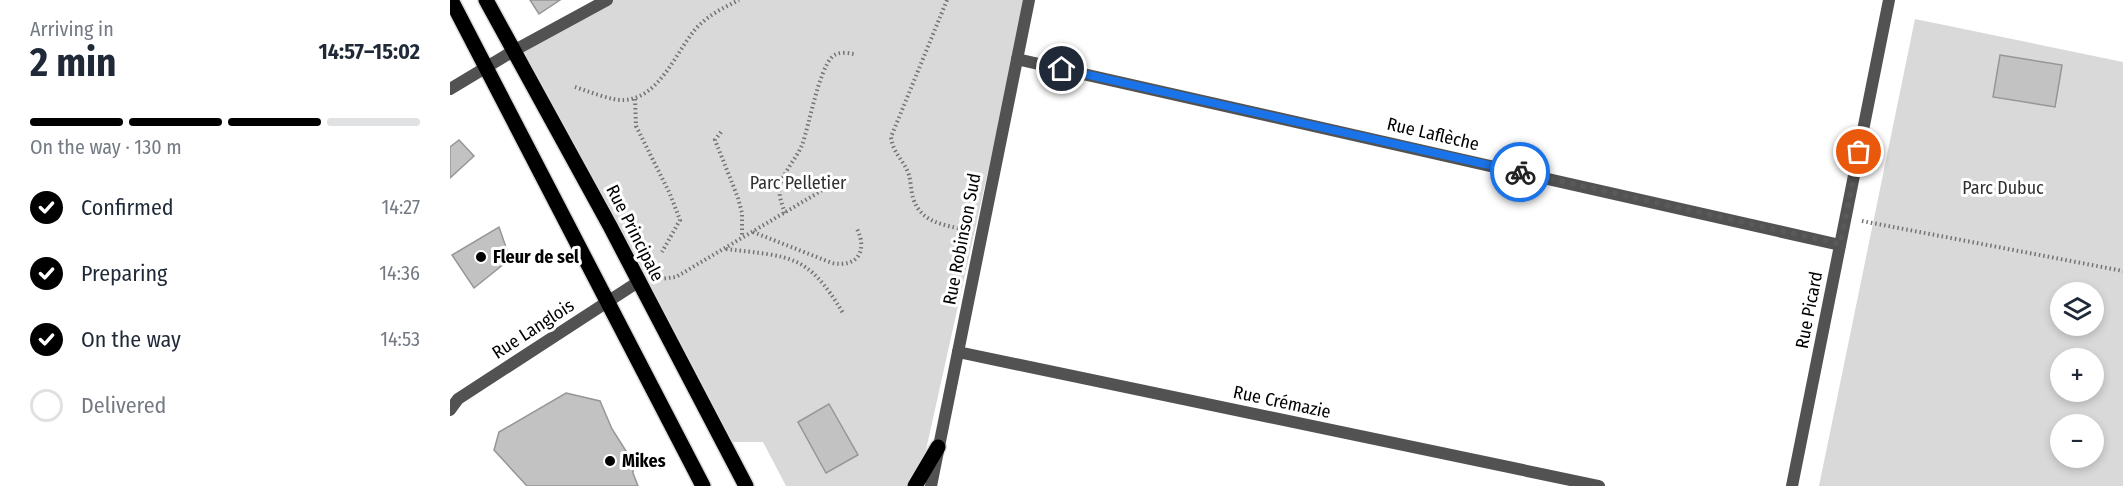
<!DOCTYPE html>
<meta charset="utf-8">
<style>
:root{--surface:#fff;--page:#f6f6f7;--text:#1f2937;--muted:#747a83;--line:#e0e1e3;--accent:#000}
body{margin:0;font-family:"Fira Sans Condensed",sans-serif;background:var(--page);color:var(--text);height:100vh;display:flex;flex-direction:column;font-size:22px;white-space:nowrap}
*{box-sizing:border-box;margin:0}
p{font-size:20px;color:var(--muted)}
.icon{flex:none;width:33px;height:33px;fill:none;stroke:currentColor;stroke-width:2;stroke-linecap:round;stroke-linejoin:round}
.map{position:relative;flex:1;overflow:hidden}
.sheet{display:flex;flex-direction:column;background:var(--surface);width:450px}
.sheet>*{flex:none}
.tools{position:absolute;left:1600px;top:282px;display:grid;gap:12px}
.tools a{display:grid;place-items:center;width:54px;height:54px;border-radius:50%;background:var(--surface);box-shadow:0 3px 9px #0003;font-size:30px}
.pin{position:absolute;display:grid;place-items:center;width:51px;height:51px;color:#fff;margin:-26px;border:3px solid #fff;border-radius:50%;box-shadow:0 2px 6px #0007}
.courier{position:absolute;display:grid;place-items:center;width:60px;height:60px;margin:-30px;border:4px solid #1a73e8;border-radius:50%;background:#fff;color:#222;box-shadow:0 2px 8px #0007}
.summary em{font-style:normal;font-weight:700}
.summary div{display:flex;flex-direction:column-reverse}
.summary{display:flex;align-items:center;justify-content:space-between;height:102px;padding:0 30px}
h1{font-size:39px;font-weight:700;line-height:45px}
.bar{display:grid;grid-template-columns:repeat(4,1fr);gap:9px 6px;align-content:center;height:72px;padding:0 30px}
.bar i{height:8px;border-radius:4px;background:var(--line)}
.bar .selected{background:var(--accent)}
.bar p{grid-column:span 4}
ol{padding:0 30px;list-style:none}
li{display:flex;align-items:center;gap:18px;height:66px}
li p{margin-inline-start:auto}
li .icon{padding:6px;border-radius:50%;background:var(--accent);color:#fff;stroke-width:4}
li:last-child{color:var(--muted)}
li i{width:33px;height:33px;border:3px solid var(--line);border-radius:50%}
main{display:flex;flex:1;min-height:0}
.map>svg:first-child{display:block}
.green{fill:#d9d9d9;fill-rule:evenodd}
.building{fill:#c2c2c2;stroke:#969696;stroke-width:1.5}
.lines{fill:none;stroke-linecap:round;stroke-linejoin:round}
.primary-casing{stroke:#dbdbdb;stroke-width:18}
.path{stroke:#747474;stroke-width:4;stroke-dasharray:1.5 3;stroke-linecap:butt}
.minor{stroke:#525252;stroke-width:12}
.tertiary{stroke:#525252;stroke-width:12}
.primary{stroke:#000;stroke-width:15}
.done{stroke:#595959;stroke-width:6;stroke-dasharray:0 10.8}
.route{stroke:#1a73e8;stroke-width:8}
.poi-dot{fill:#000;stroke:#fff;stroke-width:2}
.labels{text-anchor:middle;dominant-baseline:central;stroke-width:6;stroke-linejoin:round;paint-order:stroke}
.street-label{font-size:18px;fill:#000;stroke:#fff}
.park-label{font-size:18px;fill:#303030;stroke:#fff}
.poi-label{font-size:18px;font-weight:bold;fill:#000;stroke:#fff;text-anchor:start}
</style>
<main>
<section class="sheet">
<div class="summary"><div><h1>2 min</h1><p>Arriving in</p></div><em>14:57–15:02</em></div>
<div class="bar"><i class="selected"></i><i class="selected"></i><i class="selected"></i><i></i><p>On the way · 130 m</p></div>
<ol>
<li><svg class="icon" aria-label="check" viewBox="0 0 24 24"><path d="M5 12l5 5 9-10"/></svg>Confirmed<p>14:27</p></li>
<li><svg class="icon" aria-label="check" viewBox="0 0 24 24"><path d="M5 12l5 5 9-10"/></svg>Preparing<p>14:36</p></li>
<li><svg class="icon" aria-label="check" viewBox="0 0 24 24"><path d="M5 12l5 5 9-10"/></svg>On the way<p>14:53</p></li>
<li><i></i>Delivered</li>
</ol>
</section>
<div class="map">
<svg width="1673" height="486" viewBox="0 0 1673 486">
<rect width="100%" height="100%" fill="#fff"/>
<g class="green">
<path d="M157 0H576L468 486H336L313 442H281L65 50Z"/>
<path d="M1465 19 1673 62V486H1369ZM1611 292H1644V326H1611ZM1611 358H1644V392H1611ZM1611 424H1644V458H1611Z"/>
</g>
<g class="building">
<path d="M80 0H110L89 14Z"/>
<path d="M1550 55 1612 65 1605 107 1543 97Z"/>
<path d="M9 140 24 156 0 178V147Z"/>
<path d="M49 227 60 259 24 288 2 255Z"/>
<path d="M116 393 150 401 162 429 183 462V473L188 486H77L44 450 49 432Z"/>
<path d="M379 404 408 455 376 473 348 422Z"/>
</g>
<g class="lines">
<g class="primary-casing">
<g id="primary">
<path d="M1 0 253 486"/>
<path d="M36 0 160 226 296 486"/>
<path d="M465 486 488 447"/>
</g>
</g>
<g class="path">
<path d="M497 0 441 137C443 154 454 160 459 175 461 182 461 191 463 198 471 223 494 225 517 230"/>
<path d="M125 87C138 91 162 101 174 100 209 98 225 54 244 31 256 16 273 8 289 0"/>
<path d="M185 99 186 126 220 194 230 220 212 252"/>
<path d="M271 132 265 140 288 198 292 213V237"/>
<path d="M335 213C332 204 328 195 330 186 334 171 346 159 352 145 360 123 368 72 382 57 388 51 397 53 404 54"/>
<path d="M1412 221 1673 271"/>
<path d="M303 232 382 263C407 268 418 251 407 229"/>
<path d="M276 249C341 257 357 253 393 313"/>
<path d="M210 279 226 277 376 188"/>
</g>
<g class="minor">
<path d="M567 59 1390 245"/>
<path d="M0 89 65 50 157 0"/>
<path d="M508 352 1149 486"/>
<path d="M0 410 8 399 188 282"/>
<path d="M1342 486 1439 0"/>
</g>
<path class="tertiary" d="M481 486 579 0"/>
<use href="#primary" class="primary"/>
</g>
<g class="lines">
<path class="done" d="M1070 172 1390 244 1409 152"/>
<path class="route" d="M612 69 1070 172"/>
</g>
<g class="poi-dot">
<circle cx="31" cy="257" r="6"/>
<circle cx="160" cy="461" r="6"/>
</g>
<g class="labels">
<g class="street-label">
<text transform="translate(983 134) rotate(13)">Rue Laflèche</text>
<text transform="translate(185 233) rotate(63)">Rue Principale</text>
<text transform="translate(512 239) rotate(-79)">Rue Robinson Sud</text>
<text transform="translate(1359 310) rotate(-79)">Rue Picard</text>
<text transform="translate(83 329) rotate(-33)">Rue Langlois</text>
<text transform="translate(832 402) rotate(12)">Rue Crémazie</text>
</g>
<g class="park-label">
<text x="348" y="183">Parc Pelletier</text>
<text x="1553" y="188">Parc Dubuc</text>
</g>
<g class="poi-label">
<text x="43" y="257">Fleur de sel</text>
<text x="172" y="461">Mikes</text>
</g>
</g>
</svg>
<div class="tools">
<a><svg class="icon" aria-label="layers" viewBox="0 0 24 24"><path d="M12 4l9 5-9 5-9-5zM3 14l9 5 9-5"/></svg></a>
<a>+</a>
<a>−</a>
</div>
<div class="pin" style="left:1409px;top:152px;background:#ea580c"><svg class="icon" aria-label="bag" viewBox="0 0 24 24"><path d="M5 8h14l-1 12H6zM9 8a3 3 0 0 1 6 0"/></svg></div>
<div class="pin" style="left:612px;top:69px;background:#1f2937"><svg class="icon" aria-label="home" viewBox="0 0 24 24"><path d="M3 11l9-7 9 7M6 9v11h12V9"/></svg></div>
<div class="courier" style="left:1070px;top:172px"><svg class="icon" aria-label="bike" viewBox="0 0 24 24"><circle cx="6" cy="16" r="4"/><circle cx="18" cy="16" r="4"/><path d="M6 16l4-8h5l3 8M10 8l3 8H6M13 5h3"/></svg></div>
</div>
</main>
